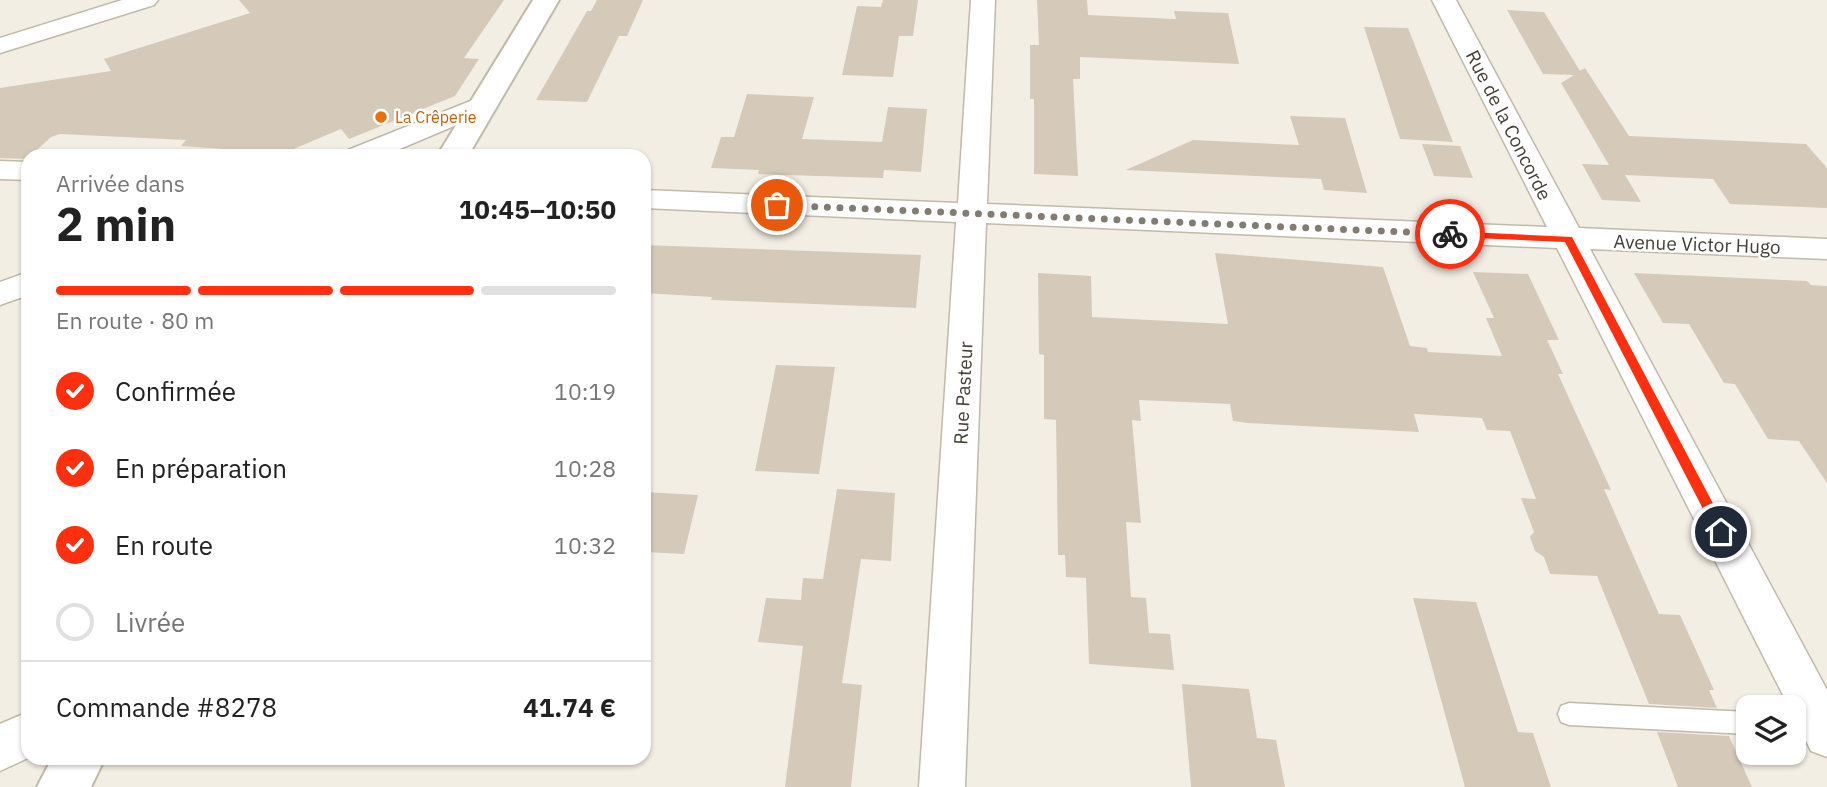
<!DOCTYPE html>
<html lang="fr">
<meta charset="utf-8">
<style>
:root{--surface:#fff;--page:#f6f6f6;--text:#222;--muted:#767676;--line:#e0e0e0;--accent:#ff300f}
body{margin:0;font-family:"IBM Plex Sans",sans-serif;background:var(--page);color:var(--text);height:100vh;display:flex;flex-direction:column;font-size:26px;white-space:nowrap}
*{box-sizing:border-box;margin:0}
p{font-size:23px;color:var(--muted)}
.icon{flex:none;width:38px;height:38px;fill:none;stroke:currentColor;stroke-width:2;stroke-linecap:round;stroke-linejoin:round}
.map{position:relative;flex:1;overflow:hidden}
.sheet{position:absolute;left:21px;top:149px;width:630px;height:616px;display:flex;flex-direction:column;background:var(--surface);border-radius:21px;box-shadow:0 2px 5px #0004}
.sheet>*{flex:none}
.fabs{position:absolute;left:1736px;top:695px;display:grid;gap:14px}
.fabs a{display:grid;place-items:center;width:70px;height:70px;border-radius:14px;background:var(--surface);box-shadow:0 2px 5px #0004;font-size:35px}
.pin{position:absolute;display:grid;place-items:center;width:60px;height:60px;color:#fff;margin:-30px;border:4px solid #fff;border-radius:50%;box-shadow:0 2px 7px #0007}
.courier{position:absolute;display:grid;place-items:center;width:70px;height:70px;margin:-35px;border:5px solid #ff300f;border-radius:50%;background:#fff;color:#222;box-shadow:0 2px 9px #0007}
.head em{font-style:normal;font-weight:700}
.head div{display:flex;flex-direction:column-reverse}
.head{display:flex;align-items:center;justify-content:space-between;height:119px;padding:0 35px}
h1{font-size:46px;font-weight:700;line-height:52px}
.bar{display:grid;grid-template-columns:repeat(4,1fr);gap:10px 7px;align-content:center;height:84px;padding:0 35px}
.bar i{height:9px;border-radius:5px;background:var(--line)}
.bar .selected{background:var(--accent)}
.bar p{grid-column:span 4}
.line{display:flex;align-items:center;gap:18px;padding:0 35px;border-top:2px solid var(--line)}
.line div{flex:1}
ol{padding:0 35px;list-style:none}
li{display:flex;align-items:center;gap:21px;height:77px}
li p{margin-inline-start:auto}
li .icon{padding:7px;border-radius:50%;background:var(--accent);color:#fff;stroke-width:4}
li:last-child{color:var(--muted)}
li i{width:38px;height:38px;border:4px solid var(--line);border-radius:50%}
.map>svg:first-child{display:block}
.building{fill:#d5cab9}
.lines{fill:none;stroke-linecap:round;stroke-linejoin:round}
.service-casing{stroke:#c1b9a9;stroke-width:3}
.minor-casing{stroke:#c1b9a9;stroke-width:3}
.tertiary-casing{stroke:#c1b9a9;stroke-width:4}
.service{fill:#fff;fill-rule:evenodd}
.minor{fill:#fff;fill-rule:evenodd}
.tertiary{fill:#fff;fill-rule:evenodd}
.route{fill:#ff300f}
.done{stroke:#827c72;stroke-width:7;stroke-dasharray:0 12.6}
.food-dot{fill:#e8710a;stroke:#fff;stroke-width:2.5}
.labels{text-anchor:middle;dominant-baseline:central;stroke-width:5;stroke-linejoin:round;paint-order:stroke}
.far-food-label{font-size:16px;fill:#c56008;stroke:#fff;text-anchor:start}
.street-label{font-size:19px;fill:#453e34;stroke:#fff}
</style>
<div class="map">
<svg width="1827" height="787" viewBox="0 0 1827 787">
<rect width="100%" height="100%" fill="#f3eee4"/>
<g class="building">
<path d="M239 0H504L464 58 479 59 455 96 349 139 341 129 284 153 181 146 186 140 60 134 51 137 27 159 0 158V88L111 71 104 59 250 13Z"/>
<path d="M597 0H643L627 36H619L587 102 536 100 587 11H591Z"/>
<path d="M883 0H918L913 36H899L893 77 842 75 857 6 881 7Z"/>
<path d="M1037 0H1087L1088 15 1176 19 1174 11 1228 13 1239 64 1080 57V79H1073L1078 176 1034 174V99H1030V45H1039Z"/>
<path d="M1507 10 1544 12 1580 71 1585 68 1629 136 1806 144 1827 168V208L1730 204 1713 179 1625 175 1641 202 1602 200 1582 164 1609 165 1561 83 1574 75 1543 74Z"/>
<path d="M1364 27 1408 28 1453 142 1400 139Z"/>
<path d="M747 94 814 97 802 139 882 142 888 107 927 109 921 172 884 170 883 178 758 174 759 170 711 168 721 137H734Z"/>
<path d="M1290 116 1345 118 1367 193 1324 190 1321 179 1126 170 1193 140 1299 145Z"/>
<path d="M1422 144 1460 146 1473 178 1434 176Z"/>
<path d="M644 245 921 255 916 308 711 300 712 297 644 293Z"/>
<path d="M1215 253 1383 267 1410 346 1427 348 1428 352 1502 356 1486 318H1494L1473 272 1528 274 1559 340H1547L1563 374H1558L1611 490 1604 489 1659 614 1680 615 1714 690H1709L1717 708 1649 704 1597 576 1550 574 1544 557 1535 551 1530 537 1534 532 1521 498 1536 499 1510 431 1487 430 1482 418 1414 414 1419 432 1247 423 1233 421 1230 404 1139 400 1141 421 1132 420 1141 523 1126 522 1131 597 1146 598 1149 633 1170 634 1174 670 1089 664 1086 578 1066 577 1065 555H1058L1056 420 1044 419V355L1039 354 1038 273 1091 276 1092 317 1228 324Z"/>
<path d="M1634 273 1807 281 1811 285 1827 286V483L1799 441 1768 439 1735 384 1724 383 1689 324 1663 323Z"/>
<path d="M776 365 835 367 819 474 755 471Z"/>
<path d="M837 489 895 493 891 561 861 559 842 683 862 685 851 787H785L803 646 758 642 766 598 801 600 803 578 823 579Z"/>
<path d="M644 492 698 495 684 554 644 552Z"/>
<path d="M1413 598 1476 602 1518 732 1533 733 1551 787H1465Z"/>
<path d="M1182 684 1249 689 1257 738 1276 740 1285 787H1191Z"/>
<path d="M1657 732 1729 736 1752 787H1678Z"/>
</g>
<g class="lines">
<g class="service-casing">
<g id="service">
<path d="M1569 703 1748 712V734L1569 725 1561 722 1558 714 1561 706Z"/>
<path d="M1794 715 1827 718V736L1794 737Z"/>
</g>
</g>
<g class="minor-casing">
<g id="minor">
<path d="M122 0H158L154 5 0 53V38Z"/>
<path d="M971 0H995L987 204 1547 227 1432 0H1456L1579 228 1827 239V259L1590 249 1827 690V757L1811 751 1794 716V707H1789L1557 248 986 223 965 787H919L956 222 644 208V190L958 203Z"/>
<path d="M483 96 492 98 496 104 492 110 383 156H344L348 150Z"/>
<path d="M0 161 28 162V180L0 179Z"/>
<path d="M28 272V295L0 305V282Z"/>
<path d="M28 712V758L0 771V724Z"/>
</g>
</g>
<g class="tertiary-casing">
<g id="tertiary">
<path d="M533 0H559L468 156H437Z"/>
<path d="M52 758H105L91 787H37Z"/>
</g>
</g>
<use href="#service" class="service"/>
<use href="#minor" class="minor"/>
<use href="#tertiary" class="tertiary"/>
</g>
<path class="route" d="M1446 231 1572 237 1726 528V536H1717L1565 242 1450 237Z"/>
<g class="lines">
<path class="done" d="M777 205 1450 234"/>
</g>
<circle class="food-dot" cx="381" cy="117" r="7"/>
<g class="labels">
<g class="far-food-label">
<text x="395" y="117">La Crêperie</text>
</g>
<g class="street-label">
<text transform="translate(1509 125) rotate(63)">Rue de la Concorde</text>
<text transform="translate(1697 244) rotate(2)">Avenue Victor Hugo</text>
<text transform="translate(963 393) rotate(-87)">Rue Pasteur</text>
</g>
</g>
</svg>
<div class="fabs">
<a><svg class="icon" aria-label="layers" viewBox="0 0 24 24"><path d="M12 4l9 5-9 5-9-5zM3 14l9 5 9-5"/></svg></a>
</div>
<div class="pin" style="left:777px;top:205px;background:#ea580c"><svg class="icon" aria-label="bag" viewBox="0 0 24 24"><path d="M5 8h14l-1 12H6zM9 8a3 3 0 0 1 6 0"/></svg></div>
<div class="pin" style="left:1721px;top:532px;background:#1f2937"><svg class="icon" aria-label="home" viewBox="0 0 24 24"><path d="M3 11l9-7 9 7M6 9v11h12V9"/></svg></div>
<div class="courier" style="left:1450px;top:234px"><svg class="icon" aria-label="bike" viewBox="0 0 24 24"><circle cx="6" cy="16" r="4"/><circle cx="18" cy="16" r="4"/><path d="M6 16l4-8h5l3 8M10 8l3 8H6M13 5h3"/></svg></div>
<section class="sheet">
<div class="head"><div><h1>2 min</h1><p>Arrivée dans</p></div><em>10:45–10:50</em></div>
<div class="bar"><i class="selected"></i><i class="selected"></i><i class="selected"></i><i></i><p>En route · 80 m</p></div>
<ol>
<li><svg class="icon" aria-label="check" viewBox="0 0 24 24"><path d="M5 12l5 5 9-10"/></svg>Confirmée<p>10:19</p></li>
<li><svg class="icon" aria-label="check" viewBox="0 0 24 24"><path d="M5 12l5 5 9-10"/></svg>En préparation<p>10:28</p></li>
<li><svg class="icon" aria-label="check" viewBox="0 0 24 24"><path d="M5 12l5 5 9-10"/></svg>En route<p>10:32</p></li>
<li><i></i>Livrée</li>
</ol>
<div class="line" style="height:91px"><div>Commande #8278</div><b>41.74 €</b></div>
</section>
</div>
